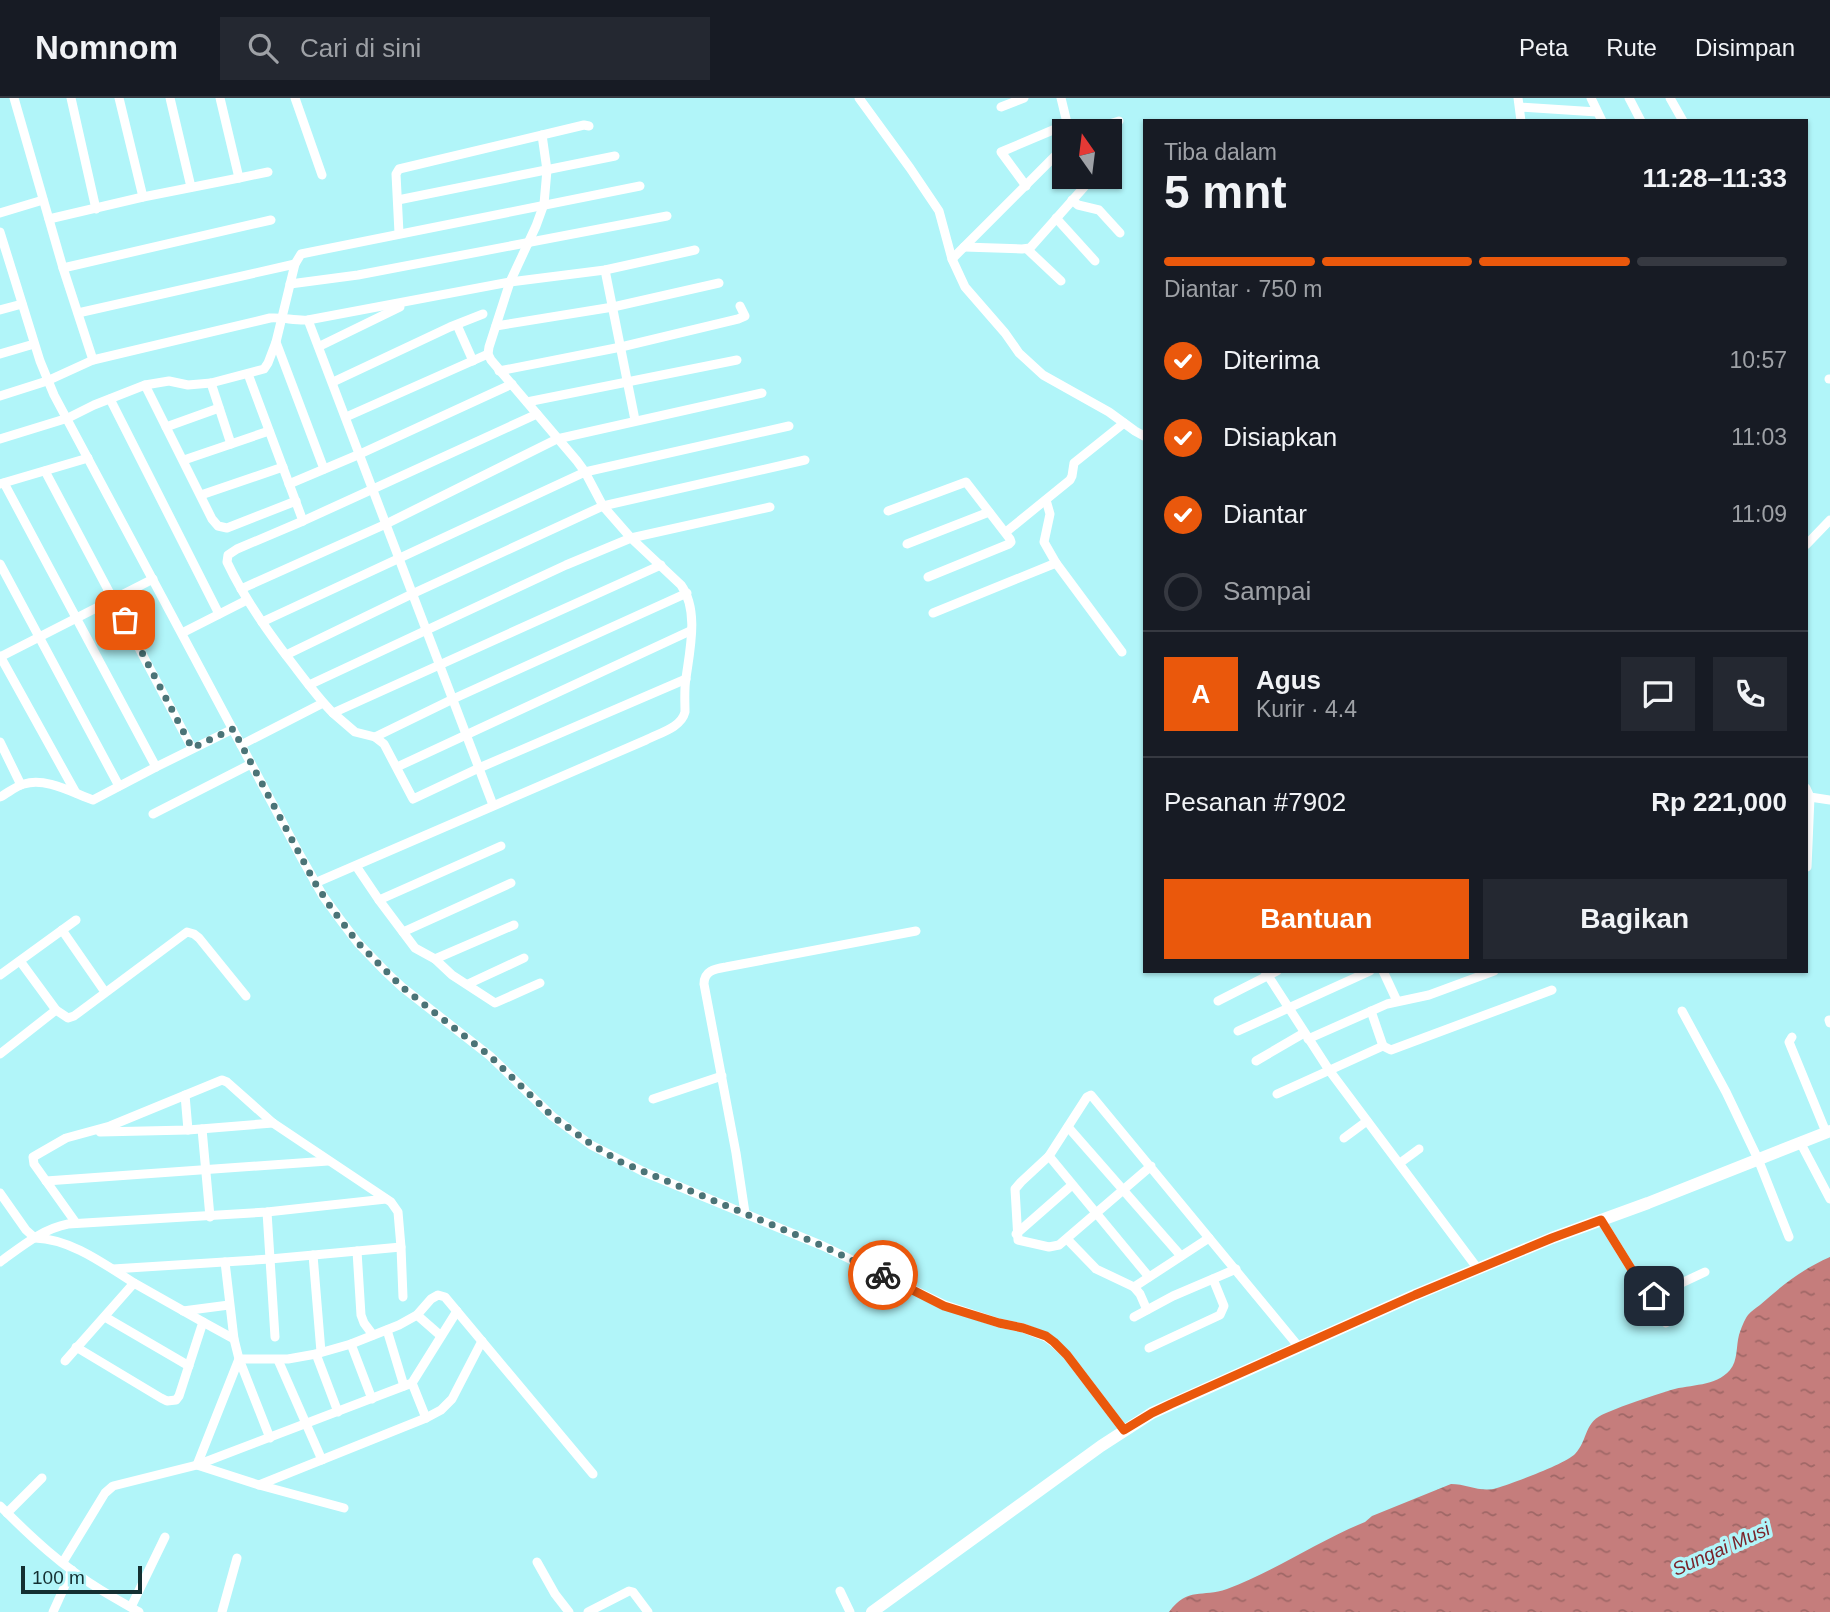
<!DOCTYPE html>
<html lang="id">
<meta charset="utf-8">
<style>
:root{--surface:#171b24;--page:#242831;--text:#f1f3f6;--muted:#9ea1a6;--line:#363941;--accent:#ea580c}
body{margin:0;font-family:Helvetica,sans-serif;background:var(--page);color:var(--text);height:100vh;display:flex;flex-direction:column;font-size:26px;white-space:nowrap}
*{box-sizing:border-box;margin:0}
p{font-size:23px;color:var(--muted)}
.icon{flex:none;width:38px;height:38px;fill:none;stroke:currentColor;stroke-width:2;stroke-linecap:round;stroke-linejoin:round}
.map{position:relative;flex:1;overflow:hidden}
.panel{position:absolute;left:1143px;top:21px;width:665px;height:854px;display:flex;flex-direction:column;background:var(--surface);border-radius:0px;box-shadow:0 2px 5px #0004}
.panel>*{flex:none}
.needle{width:46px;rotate:346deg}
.controls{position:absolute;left:1052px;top:21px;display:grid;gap:14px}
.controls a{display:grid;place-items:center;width:70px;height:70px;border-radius:0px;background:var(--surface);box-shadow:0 2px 5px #0004;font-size:35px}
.scale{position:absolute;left:21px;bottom:18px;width:121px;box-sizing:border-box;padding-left:7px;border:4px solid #142f31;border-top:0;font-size:19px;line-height:24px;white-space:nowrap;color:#142f31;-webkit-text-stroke:5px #b1f5f9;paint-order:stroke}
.pin{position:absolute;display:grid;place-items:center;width:60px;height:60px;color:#fff;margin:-30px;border-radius:14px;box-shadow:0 4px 10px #0006}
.courier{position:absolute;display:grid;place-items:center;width:70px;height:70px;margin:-35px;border:5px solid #ea580c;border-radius:50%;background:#fff;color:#222;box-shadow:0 2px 9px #0007}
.headline em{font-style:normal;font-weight:600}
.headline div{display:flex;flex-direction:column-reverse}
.headline{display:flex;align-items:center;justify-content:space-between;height:119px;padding:0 21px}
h1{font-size:46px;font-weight:600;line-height:52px}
.bar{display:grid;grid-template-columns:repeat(4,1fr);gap:10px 7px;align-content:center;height:84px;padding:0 21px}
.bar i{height:9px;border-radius:5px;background:var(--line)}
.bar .on{background:var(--accent)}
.bar p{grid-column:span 4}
.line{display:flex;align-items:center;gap:18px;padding:0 21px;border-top:2px solid var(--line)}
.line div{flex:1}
.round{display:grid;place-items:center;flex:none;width:74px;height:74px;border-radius:0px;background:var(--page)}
ol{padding:0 21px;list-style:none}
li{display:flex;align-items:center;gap:21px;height:77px}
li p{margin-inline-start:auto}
li .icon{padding:7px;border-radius:50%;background:var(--accent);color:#fff;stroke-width:4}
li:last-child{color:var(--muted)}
li i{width:38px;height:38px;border:4px solid var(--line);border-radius:50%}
.primary-button{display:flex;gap:14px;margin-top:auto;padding:14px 21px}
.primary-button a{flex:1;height:80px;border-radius:0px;background:var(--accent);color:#fff;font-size:28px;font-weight:600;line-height:80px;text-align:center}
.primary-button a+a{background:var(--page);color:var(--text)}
header{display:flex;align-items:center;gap:42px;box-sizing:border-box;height:98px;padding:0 35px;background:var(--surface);border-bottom:2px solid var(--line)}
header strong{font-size:33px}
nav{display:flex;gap:38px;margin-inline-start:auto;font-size:24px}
.search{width:490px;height:63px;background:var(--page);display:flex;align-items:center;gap:18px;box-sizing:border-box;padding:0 24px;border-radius:0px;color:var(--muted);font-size:26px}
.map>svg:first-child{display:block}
.water{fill:url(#water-ripples)}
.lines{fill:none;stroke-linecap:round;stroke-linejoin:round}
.street{stroke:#fff;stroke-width:9}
.secondary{stroke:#fff;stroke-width:12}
.done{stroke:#4b7477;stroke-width:7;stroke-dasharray:0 12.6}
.route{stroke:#ea580c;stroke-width:9}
.labels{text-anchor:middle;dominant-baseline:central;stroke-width:7;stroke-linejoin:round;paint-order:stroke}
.water-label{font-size:19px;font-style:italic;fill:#7a232a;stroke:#b1f5f9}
</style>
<header>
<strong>Nomnom</strong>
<div class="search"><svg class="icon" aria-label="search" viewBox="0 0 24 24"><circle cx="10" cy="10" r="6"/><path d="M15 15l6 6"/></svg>Cari di sini</div>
<nav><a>Peta</a><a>Rute</a><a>Disimpan</a></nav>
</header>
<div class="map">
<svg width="1830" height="1514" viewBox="0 0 1830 1514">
<defs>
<pattern id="water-ripples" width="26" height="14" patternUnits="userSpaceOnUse" patternTransform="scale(1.75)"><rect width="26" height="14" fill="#c57d7c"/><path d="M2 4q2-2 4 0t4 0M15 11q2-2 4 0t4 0" fill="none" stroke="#9f6766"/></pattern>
</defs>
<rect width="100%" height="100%" fill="#b1f5f9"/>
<path class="water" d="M1830 1159V1514H1169C1188 1488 1202 1500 1227 1491 1275 1473 1318 1443 1365 1424L1372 1418 1451 1386C1467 1386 1481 1395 1497 1390 1513 1385 1565 1366 1575 1356 1589 1341 1583 1324 1606 1315 1627 1306 1649 1299 1671 1292 1691 1286 1715 1289 1730 1272 1738 1263 1736 1248 1739 1237 1741 1231 1744 1222 1748 1217 1751 1213 1756 1210 1760 1207 1781 1188 1804 1170 1830 1159Z"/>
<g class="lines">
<g class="street">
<path d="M14 0 63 170 93 262"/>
<path d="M71 0 96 111"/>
<path d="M119 0 143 99"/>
<path d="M170 0 191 89"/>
<path d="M295 0 322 77"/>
<path d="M859 0 910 70 939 113 952 161 965 189 1005 235 1019 255 1043 277 1109 314 1135 333 1144 338"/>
<path d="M1061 0 1069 33"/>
<path d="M1518 0 1521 23"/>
<path d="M1591 0 1602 23"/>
<path d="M1629 0 1641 23"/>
<path d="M1670 0 1683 23"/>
<path d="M1001 9 1024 0"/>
<path d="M1520 9 1597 14"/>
<path d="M1087 33 1119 23"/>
<path d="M542 37 547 72 544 106 536 128 510 184 489 249 488 256 491 262 577 363 585 374 603 408 631 440 770 409"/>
<path d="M239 80 268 74"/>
<path d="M1026 88 1001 54 1067 26"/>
<path d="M398 102 615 58"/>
<path d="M1072 102 1078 107 1099 112 1120 135"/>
<path d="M0 115 43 102"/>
<path d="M1056 120 1095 163"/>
<path d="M49 121 143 99 239 80 220 0"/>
<path d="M0 134 40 263 54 297 301 759 323 798 342 824 358 845 386 874 402 889 490 958 552 1018 591 1047 644 1074 823 1148 945 1207 999 1225 1023 1230 1046 1239 1053 1244 1067 1257 1124 1332"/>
<path d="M399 135 396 76 399 71 584 27 589 28"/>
<path d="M964 149 1022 151 1030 150 1093 79"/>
<path d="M1027 151 1061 183"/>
<path d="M952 161 1064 49"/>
<path d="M63 170 271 122"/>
<path d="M605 172 635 322"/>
<path d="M290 186 358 177 667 118"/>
<path d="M0 212 22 206"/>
<path d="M78 215 295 166"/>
<path d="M308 222 493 707"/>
<path d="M457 227 473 263"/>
<path d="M496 228 613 209 719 185"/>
<path d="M276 244 324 371"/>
<path d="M320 248 400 209"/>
<path d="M0 256 34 246"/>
<path d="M499 273 621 249 738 221 745 218 740 208"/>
<path d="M248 276 303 423"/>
<path d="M1829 281H1830"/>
<path d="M333 284 450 229 483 216"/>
<path d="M211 285 231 346"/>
<path d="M145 287 212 421 218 428 227 430 296 403"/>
<path d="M0 298 47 283 93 262 270 220C283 219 295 223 308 222L510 184 605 172 695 152"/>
<path d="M110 301 219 516"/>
<path d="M527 304 737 262"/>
<path d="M537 316 303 423 237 451 228 457 227 464C244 500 267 533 292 565 305 582 318 600 333 615L661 467"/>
<path d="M346 319 488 256"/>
<path d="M166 329 219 310"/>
<path d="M0 341 68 320 94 307 145 287 169 283 188 287 211 285 264 271 268 265 276 244 295 166 301 156 640 88"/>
<path d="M184 362 269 333"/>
<path d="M45 373 192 650"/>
<path d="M4 385 156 669"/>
<path d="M0 386 88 360"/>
<path d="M289 386 360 356 512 286"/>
<path d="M201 397 283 369"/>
<path d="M1046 402 1050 416 1044 444 1056 465 1122 554"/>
<path d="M888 413 966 384 1010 441 1011 444 1009 446 928 479"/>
<path d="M1006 434 1070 382 1072 378 1074 365 1124 325"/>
<path d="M907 446 989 414"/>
<path d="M1806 447 1830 422"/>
<path d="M0 466 119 688"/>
<path d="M241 491 386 426 557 341 762 295"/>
<path d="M933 515 1056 465"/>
<path d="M262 524 585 374 789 328"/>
<path d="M182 535 247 502"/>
<path d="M286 557 412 496 603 408 805 362"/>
<path d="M0 558 76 695"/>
<path d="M0 559 153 481"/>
<path d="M309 587 566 467 631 440 681 487C699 512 690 551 686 580 684 591 685 603 685 614 681 630 659 635 646 642L315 785"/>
<path d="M333 615 355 634 375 639 384 646 413 701 479 670 686 581"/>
<path d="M375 639 453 601 687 495"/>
<path d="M0 644 21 687"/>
<path d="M241 647 323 605"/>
<path d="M397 669 690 533"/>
<path d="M1806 690 1810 699 1830 702"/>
<path d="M0 699C8 695 16 688 24 686 46 679 73 695 93 702L156 669 233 631"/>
<path d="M153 716 251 666"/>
<path d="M356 768 379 802 415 850 435 861 452 877 495 905 540 885"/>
<path d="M1807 769 1810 699"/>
<path d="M379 802 501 748"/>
<path d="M62 832 105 894"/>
<path d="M403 834 511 785"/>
<path d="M435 861 514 827"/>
<path d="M1265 873 1329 972 1478 1171"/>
<path d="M1383 873 1397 903"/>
<path d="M0 877 76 822"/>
<path d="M468 886 524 860"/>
<path d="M1218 903 1277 873"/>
<path d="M56 912 68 920 74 918 187 834 194 836 199 840 246 898"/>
<path d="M1371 913 1383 948"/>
<path d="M1682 913 1726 994 1758 1061 1789 1139"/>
<path d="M1829 922 1830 925"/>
<path d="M1238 933 1370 873"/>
<path d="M1792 939 1789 944 1826 1034"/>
<path d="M1308 941 1387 906 1429 897 1494 873"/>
<path d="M0 956 56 912 20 863"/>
<path d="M1256 963 1304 935"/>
<path d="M1277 996 1383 948 1391 952 1552 892"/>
<path d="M185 997 188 1032"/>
<path d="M653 1001 722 978"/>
<path d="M1068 1029 1181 1158"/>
<path d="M202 1031 210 1119"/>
<path d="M100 1034 188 1032 273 1025"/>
<path d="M1344 1040 1367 1023"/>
<path d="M1800 1044 1830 1101"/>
<path d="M1049 1058 1149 1179"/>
<path d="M1400 1065 1419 1051"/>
<path d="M1151 1068 1059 1147 1049 1149 1018 1142 1015 1091 1021 1084 1049 1058 1087 999 1091 997 1299 1249"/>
<path d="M46 1083 328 1063"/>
<path d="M0 1095 26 1132 35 1140C71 1141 104 1166 134 1185L65 1263"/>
<path d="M267 1114 275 1239"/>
<path d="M745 1115 736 1055 704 886C704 873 714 871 726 869L916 833"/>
<path d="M1601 1122 1632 1172 1654 1198 1666 1225"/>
<path d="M76 1125 34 1066 33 1059 66 1040 110 1028 222 982 227 984 273 1025 391 1104 398 1114 401 1149 270 1161 113 1171"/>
<path d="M1016 1136 1072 1087"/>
<path d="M1067 1141 1096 1171 1134 1189 1209 1140"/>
<path d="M401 1149 403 1199"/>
<path d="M357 1153 361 1217 364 1225 373 1237"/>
<path d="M313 1157 321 1254"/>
<path d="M0 1164C21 1149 42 1131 68 1126L267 1114 386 1101"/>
<path d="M225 1164 234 1241 239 1261 270 1340"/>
<path d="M1134 1189 1140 1196 1147 1212"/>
<path d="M1654 1198 1705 1174"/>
<path d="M183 1213 229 1207"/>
<path d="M417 1217 441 1238"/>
<path d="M105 1219 189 1268"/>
<path d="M1134 1219 1173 1198 1236 1171"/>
<path d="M203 1224 234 1241"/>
<path d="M387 1232 404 1288"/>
<path d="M351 1246 372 1301"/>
<path d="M76 1249 161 1300 167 1303 176 1302 179 1298 203 1224 134 1185"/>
<path d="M1149 1250 1220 1217 1224 1208 1213 1181"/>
<path d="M316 1256 338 1314"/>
<path d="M278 1262 322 1362"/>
<path d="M426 1320 441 1312 452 1301 482 1243"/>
<path d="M259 1387 426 1320 412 1285"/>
<path d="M0 1408C31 1439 64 1470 101 1492 114 1500 127 1507 139 1514"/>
<path d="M344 1410 259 1387 197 1367 239 1261H288L316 1256 351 1246 399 1227 417 1217 431 1201 438 1197 445 1199 593 1376"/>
<path d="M7 1415 42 1380"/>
<path d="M63 1464 105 1395 113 1388 197 1367 412 1285 457 1213"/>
<path d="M537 1464 555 1496 569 1514"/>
<path d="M840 1493 850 1514"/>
<path d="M131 1509 165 1439"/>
<path d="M53 1514 72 1472"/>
<path d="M222 1514 237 1460"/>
<path d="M588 1514 629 1493 633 1494 648 1514"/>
</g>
<path class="secondary" d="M872 1514 1101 1348 1152 1315 1415 1197 1552 1140 1648 1105 1830 1033"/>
</g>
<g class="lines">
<path class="done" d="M125 522 192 650 233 631 315 785 332 811 358 845 402 889 490 958 552 1018 591 1046 621 1064 823 1148 883 1177"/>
<path class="route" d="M883 1177 944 1208 999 1225 1023 1230 1046 1238 1054 1244 1067 1257 1124 1332 1152 1315 1171 1306 1415 1197 1552 1140 1601 1122 1632 1172 1654 1198"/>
</g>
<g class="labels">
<g class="water-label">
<text transform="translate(1721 1451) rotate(-24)">Sungai Musi</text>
</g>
</g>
</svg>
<div class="controls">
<a><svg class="needle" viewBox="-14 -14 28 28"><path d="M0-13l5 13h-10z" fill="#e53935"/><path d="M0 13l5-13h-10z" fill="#9ea1a6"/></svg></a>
</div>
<div class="scale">100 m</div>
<div class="pin" style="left:125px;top:522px;background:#ea580c"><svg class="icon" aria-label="bag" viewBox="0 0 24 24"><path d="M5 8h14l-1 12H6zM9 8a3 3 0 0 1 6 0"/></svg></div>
<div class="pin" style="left:1654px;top:1198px;background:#1f2937"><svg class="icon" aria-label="home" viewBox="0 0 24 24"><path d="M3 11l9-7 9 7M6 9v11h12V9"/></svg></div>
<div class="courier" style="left:883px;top:1177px"><svg class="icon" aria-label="bike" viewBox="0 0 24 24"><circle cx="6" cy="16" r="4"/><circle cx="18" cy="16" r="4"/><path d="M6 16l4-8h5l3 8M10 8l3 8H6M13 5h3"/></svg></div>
<section class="panel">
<div class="headline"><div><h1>5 mnt</h1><p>Tiba dalam</p></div><em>11:28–11:33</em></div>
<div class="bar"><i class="on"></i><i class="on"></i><i class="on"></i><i></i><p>Diantar · 750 m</p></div>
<ol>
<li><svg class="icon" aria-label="check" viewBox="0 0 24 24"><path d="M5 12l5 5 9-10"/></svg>Diterima<p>10:57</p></li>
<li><svg class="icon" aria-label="check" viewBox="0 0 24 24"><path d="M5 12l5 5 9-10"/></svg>Disiapkan<p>11:03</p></li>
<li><svg class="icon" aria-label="check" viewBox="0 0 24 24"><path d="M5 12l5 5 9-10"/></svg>Diantar<p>11:09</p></li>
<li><i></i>Sampai</li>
</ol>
<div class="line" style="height:126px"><b class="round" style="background:var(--accent);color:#fff">A</b><div><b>Agus</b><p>Kurir · 4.4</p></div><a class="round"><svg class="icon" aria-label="chat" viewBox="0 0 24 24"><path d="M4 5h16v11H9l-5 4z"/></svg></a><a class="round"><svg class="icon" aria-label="phone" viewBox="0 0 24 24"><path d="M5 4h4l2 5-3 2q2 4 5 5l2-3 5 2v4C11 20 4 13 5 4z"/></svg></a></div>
<div class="line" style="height:91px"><div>Pesanan #7902</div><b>Rp 221,000</b></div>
<div class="primary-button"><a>Bantuan</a><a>Bagikan</a></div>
</section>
</div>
